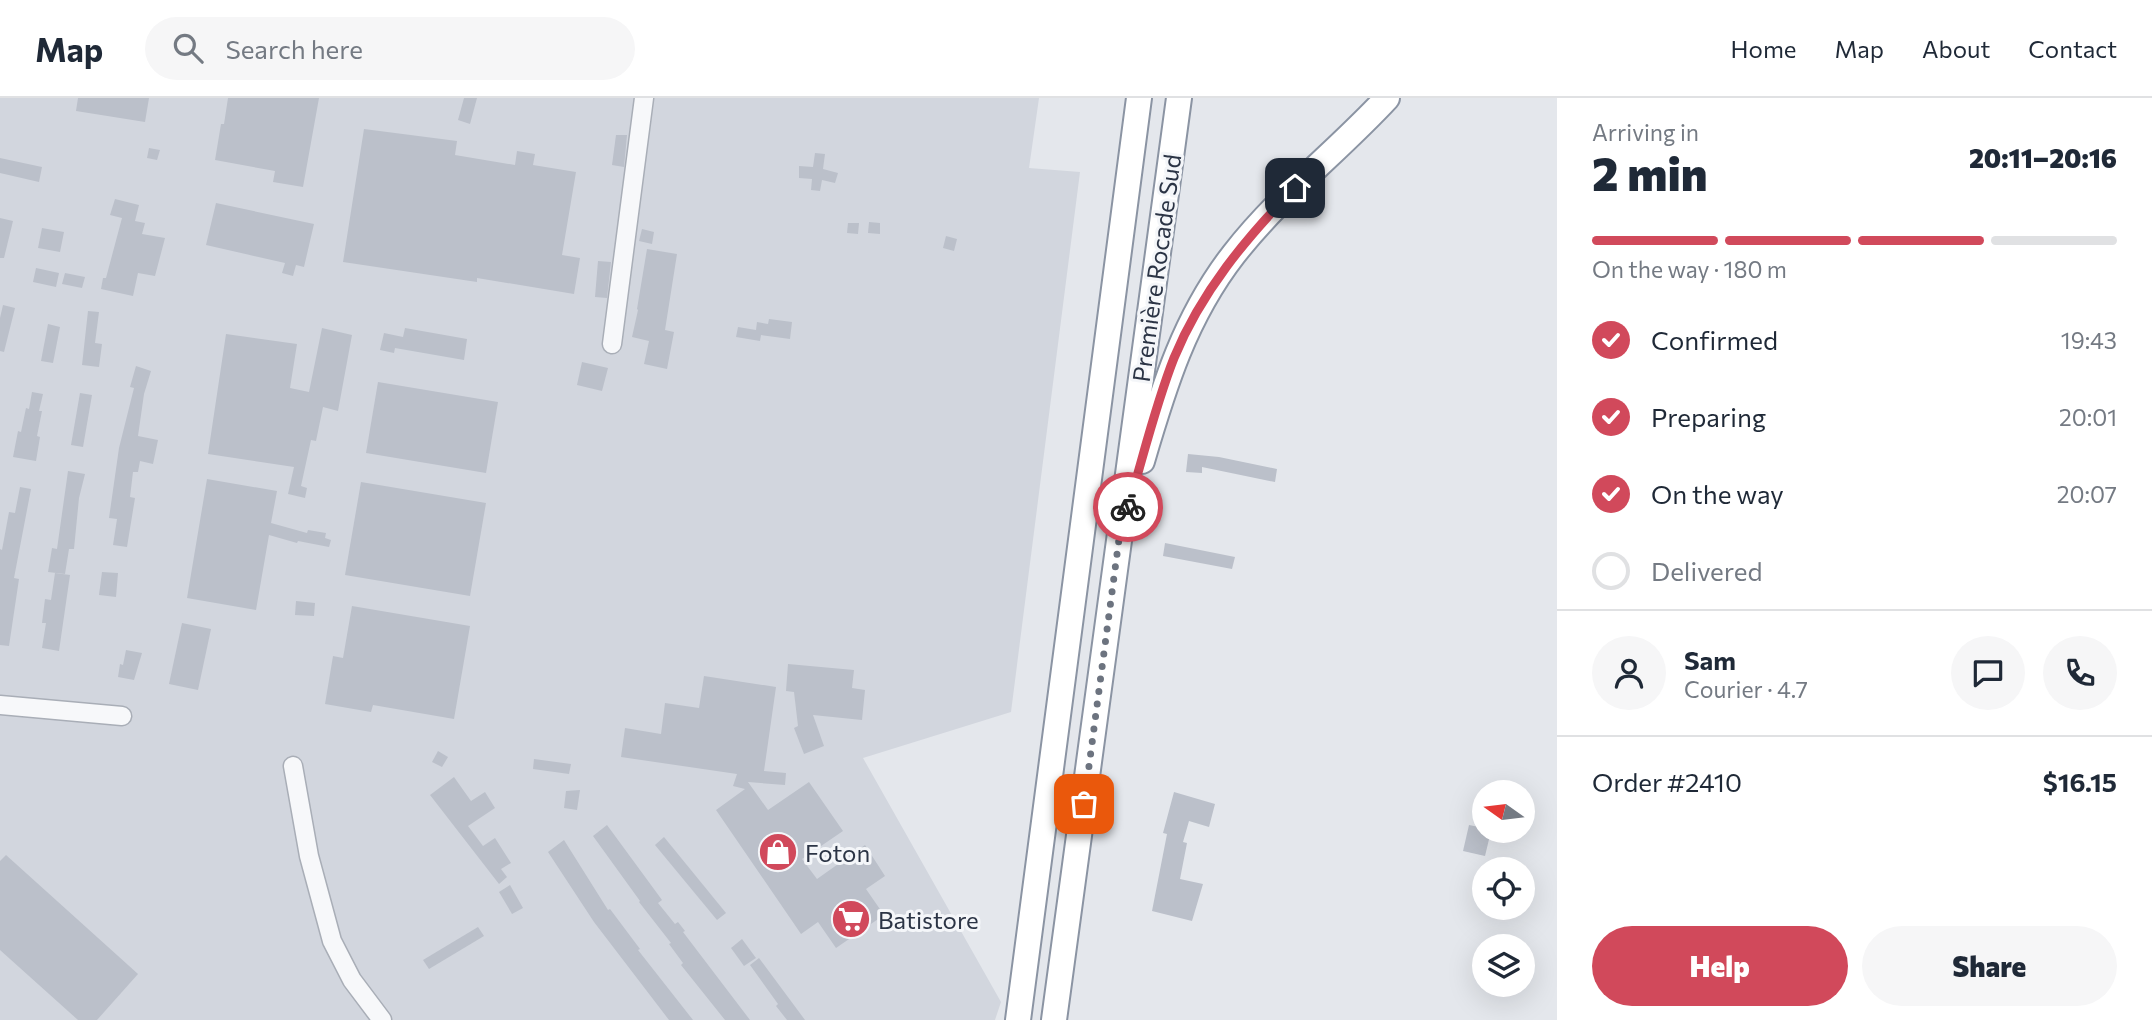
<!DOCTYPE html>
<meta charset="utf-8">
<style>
:root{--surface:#fff;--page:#f6f6f7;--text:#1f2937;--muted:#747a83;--line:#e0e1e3;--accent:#d1495b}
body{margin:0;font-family:Commissioner,sans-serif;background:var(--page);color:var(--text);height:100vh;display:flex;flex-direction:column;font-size:26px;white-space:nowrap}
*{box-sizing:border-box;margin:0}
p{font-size:23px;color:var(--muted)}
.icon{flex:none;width:38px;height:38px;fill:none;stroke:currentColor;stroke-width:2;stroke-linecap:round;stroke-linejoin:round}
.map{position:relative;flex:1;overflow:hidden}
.side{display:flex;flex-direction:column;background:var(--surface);width:595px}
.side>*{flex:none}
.needle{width:46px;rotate:284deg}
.buttons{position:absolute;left:1472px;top:682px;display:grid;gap:14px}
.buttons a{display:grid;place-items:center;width:63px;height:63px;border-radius:50%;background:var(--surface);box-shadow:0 7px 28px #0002;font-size:35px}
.pin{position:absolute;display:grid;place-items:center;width:60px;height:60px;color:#fff;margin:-30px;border-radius:14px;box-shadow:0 4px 10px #0006}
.courier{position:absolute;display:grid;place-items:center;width:70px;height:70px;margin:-35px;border:5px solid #d1495b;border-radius:50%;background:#fff;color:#222;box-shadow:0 2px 9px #0007}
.overview em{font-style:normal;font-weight:800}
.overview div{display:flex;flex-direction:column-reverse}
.overview{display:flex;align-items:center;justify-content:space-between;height:119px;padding:0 35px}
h1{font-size:46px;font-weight:800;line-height:52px}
.bar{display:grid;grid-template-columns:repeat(4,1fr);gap:10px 7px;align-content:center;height:84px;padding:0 35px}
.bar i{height:9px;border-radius:5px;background:var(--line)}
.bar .on{background:var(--accent)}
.bar p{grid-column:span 4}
.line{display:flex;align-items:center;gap:18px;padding:0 35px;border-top:2px solid var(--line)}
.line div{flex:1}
.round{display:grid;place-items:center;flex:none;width:74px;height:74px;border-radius:37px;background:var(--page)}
ol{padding:0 35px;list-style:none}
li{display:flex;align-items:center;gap:21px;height:77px}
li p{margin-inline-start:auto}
li .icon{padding:7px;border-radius:50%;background:var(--accent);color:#fff;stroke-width:4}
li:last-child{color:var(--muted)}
li i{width:38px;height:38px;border:4px solid var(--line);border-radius:50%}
.action{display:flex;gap:14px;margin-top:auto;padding:14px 35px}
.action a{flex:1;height:80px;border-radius:42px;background:var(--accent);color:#fff;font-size:28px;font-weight:800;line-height:80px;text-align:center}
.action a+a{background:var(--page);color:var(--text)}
header{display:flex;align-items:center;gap:42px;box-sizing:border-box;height:98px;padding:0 35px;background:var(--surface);border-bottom:2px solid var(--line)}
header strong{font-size:33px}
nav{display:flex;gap:38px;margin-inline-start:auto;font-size:24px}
.search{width:490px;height:63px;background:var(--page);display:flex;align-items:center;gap:18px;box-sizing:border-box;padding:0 24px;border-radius:38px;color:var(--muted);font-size:26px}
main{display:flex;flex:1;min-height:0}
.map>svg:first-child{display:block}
.built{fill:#d2d6de}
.building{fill:#bbc0ca}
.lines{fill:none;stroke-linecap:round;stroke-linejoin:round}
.minor-casing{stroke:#a9aeb7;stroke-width:21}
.highway-casing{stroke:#8b94a3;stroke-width:28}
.minor{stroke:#f7f8fa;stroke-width:18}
.highway{stroke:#fff;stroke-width:24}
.done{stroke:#6c737f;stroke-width:7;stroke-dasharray:0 12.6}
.route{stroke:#d1495b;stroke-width:9}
.labels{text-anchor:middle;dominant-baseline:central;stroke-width:6;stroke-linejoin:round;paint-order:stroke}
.street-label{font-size:24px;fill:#2b3445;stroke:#f4f6f9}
.poi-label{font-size:24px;fill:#2b3445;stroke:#f4f6f9;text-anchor:start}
</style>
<header>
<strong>Map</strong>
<div class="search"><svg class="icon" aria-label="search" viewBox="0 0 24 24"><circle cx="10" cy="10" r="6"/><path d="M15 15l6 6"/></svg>Search here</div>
<nav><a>Home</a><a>Map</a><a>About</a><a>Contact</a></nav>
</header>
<main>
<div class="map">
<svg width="1557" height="922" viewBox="0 0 1557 922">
<rect width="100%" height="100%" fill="#e4e7ec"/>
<path class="built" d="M0 0H1039L1029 70 1080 74 1011 614 863 660 1001 904 995 922H0Z"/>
<g class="building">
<path d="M78 0H149L145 24 76 13Z"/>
<path d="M228 0H319L303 89 273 84 275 73 215 62 221 26H224Z"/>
<path d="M464 0H477L470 26 458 22Z"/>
<path d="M364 31 457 43 455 57 515 67 517 53 535 56 533 67 576 74 562 157 580 160 574 196 477 180V184L343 164Z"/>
<path d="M616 37H627L624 69 612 67Z"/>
<path d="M149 50 160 52 157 62 147 60Z"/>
<path d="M815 55 825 56 823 71 838 75 835 85 822 82 820 93 811 92 812 81 799 80V68L813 69Z"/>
<path d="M0 60 42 69 39 84 0 75Z"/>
<path d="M115 101 139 107 135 123 145 125 142 136 165 140 155 178 138 175 133 198 101 191 103 180H106L122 120 110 117Z"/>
<path d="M216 105 314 126 304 169 296 167 293 178 282 175 285 165 206 147Z"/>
<path d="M0 120 13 123 4 160H0Z"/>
<path d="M869 124 880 125V136L868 135Z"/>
<path d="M848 125H859L858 136 847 135Z"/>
<path d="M42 130 64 134 60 154 38 150Z"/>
<path d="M642 131 654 134 652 146 639 143Z"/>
<path d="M946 138 957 141 954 153 943 150Z"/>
<path d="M647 151 677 156 665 232 674 234 667 271 644 266 649 243 632 239 638 212 637 211Z"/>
<path d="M598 163 611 164 607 200 595 199Z"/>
<path d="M36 170 59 175 56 189 33 184Z"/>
<path d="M65 175 85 179 82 190 62 186Z"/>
<path d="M3 207 15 210 4 254 0 253V220Z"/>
<path d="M88 213 99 214 95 245 102 246 99 269 82 267Z"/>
<path d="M769 221 792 224 790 241 761 237 760 243 736 239 738 229 756 232 757 224 768 226Z"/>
<path d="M48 226 60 229 53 265 41 263Z"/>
<path d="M322 230 352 237 338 313 323 309 316 343 311 342 301 388 307 390 305 400 288 396 294 369 208 356 226 236 297 246 290 290 309 294Z"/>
<path d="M405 230 467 241 464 262 395 250 394 255 380 252 384 235 403 239Z"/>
<path d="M582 264 608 270 602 293 577 287Z"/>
<path d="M136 268 151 273 144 296 138 338 158 342 153 366 140 363 138 374H133L130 399 135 400 127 449 113 447 117 421 109 420 119 350 134 290 130 289Z"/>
<path d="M378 284 498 304 486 375 366 355Z"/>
<path d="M32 294 43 296 39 313H42L37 338 40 339 36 363 13 359 18 333 21 334 26 310 29 311Z"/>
<path d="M80 295 92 297 83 349 71 347Z"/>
<path d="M1188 356 1219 359 1277 371 1275 384 1202 369V375L1186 374Z"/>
<path d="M68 373 85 376 79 400 74 451H69L65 476 48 474 52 450 57 451Z"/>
<path d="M207 381 277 393 271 425 307 435 308 432 326 435 325 440 331 442 329 449 298 443 297 445 269 437 256 512 187 500Z"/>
<path d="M361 384 486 405 470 498 345 477Z"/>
<path d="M20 389 31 391 14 480 19 481 9 548 0 547V451L2 452 9 414 15 415Z"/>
<path d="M1165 445 1235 459 1232 471 1163 458Z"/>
<path d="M102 474 118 475 116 499 99 497Z"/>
<path d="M55 475 70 477 59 553 42 550 46 525H42L45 501 51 502Z"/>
<path d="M296 503 315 505 314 518 295 517Z"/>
<path d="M352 508 470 528 454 621 373 607 371 614 325 606 333 558 343 560Z"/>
<path d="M182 525 211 531 198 592 169 586Z"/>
<path d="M126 552 142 555 134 582 118 579 120 566 123 567Z"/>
<path d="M788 566 854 572 852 590 865 592 862 622 813 617 824 648 804 656 794 630 798 628 794 594 786 593Z"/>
<path d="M704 578 776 589 764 673 786 675 785 687 748 684 768 712 809 684 843 733 802 761 817 781 865 747 885 778 866 791 884 817 836 850 818 824 801 836 716 712 745 691 733 688 737 676 621 659 625 630 661 636 665 605 699 610Z"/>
<path d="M438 653 448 659 442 669 432 664Z"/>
<path d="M534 661 571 666 569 676 533 671Z"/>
<path d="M454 679 471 703 485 694 495 710 468 728 483 748 495 740 511 765 501 771 507 779 499 786 430 697Z"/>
<path d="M580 692 577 712 564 710 566 693Z"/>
<path d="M1174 694 1215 706 1209 729 1189 723 1183 744 1187 745 1180 781 1203 786 1192 823 1152 813 1167 736 1163 735Z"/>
<path d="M607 727 662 802 658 805 675 826 678 824 685 833 683 834 750 922H725L681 867 683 865 669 846 671 845 639 804 640 803 593 738Z"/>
<path d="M1469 727 1484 730V733H1491L1485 758 1463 753Z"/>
<path d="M664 739 726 815 717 822 655 747Z"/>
<path d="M564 742 608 812 610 811 640 851 638 852 693 922H669L594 824 548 754Z"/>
<path d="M6 757 138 876 97 922H78L0 852V763Z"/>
<path d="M510 787 523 810 512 816 499 794Z"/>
<path d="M478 829 484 838 429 871 423 862Z"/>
<path d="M742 841 756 860 744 868 731 850Z"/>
<path d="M759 860 805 922H787L776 908 778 906 750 867Z"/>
</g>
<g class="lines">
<g class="minor-casing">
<g id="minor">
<path d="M612 246 644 0"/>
<path d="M0 607 122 618"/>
<path d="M293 668 309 758 332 843 352 882 382 922"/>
</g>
</g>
<g class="highway-casing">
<g id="highway">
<path d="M1142 363C1164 288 1185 219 1234 156 1279 98 1338 53 1387 0"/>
<path d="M1018 922 1139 0"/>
<path d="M1054 922 1179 0"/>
</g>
</g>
<use href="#minor" class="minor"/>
<use href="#highway" class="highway"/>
</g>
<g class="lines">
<path class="done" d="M1084 706 1119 441 1128 409"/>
<path class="route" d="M1128 409C1143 360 1155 308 1174 260 1201 194 1246 140 1295 90"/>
</g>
<defs>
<g id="shop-disc" transform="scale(2.0125)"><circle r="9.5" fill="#d1495b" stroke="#f4f6f9"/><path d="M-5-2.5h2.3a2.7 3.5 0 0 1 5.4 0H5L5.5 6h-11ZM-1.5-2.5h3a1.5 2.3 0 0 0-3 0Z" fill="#fff"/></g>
<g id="supermarket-disc" transform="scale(2.0125)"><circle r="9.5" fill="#d1495b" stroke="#f4f6f9"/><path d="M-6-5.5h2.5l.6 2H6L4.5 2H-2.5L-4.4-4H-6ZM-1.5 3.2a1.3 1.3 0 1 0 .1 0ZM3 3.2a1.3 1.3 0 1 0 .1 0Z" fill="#fff"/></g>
</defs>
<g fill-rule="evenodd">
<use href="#shop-disc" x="778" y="754"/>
<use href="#supermarket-disc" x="851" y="821"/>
</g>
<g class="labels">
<g class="street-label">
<text transform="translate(1156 170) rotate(-82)">Première Rocade Sud</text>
</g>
<g class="poi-label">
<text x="805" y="754">Foton</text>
<text x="878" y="821">Batistore</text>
</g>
</g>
</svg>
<div class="buttons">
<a><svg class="needle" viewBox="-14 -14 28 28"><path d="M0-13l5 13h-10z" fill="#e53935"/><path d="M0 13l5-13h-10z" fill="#747a83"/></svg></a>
<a><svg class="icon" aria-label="locate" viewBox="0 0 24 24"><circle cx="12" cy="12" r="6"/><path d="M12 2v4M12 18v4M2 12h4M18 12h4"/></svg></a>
<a><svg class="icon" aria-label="layers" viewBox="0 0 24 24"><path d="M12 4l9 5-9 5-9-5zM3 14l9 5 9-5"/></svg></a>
</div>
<div class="pin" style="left:1084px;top:706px;background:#ea580c"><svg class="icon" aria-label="bag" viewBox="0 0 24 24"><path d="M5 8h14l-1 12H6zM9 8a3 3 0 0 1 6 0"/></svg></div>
<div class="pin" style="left:1295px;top:90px;background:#1f2937"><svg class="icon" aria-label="home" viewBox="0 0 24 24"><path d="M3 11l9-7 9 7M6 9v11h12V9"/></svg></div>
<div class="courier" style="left:1128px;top:409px"><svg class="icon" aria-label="bike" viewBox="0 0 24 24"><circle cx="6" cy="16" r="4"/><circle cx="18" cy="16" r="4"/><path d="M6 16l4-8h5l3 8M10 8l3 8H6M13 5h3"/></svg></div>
</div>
<section class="side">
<div class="overview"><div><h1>2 min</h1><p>Arriving in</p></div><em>20:11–20:16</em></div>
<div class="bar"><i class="on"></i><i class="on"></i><i class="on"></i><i></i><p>On the way · 180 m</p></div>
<ol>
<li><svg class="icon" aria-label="check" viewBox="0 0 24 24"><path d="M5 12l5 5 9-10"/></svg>Confirmed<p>19:43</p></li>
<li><svg class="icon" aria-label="check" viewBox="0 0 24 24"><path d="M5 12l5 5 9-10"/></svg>Preparing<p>20:01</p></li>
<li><svg class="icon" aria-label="check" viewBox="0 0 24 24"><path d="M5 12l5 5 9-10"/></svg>On the way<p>20:07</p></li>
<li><i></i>Delivered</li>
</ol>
<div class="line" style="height:126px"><a class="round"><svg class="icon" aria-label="person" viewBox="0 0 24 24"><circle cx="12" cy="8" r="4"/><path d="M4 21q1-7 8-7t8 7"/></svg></a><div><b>Sam</b><p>Courier · 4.7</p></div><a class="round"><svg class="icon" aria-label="chat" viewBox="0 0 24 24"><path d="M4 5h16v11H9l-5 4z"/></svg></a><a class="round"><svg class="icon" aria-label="phone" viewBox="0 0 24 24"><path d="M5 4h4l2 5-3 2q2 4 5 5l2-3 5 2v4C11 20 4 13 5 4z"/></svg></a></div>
<div class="line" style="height:91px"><div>Order #2410</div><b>$16.15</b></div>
<div class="action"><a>Help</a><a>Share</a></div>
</section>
</main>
